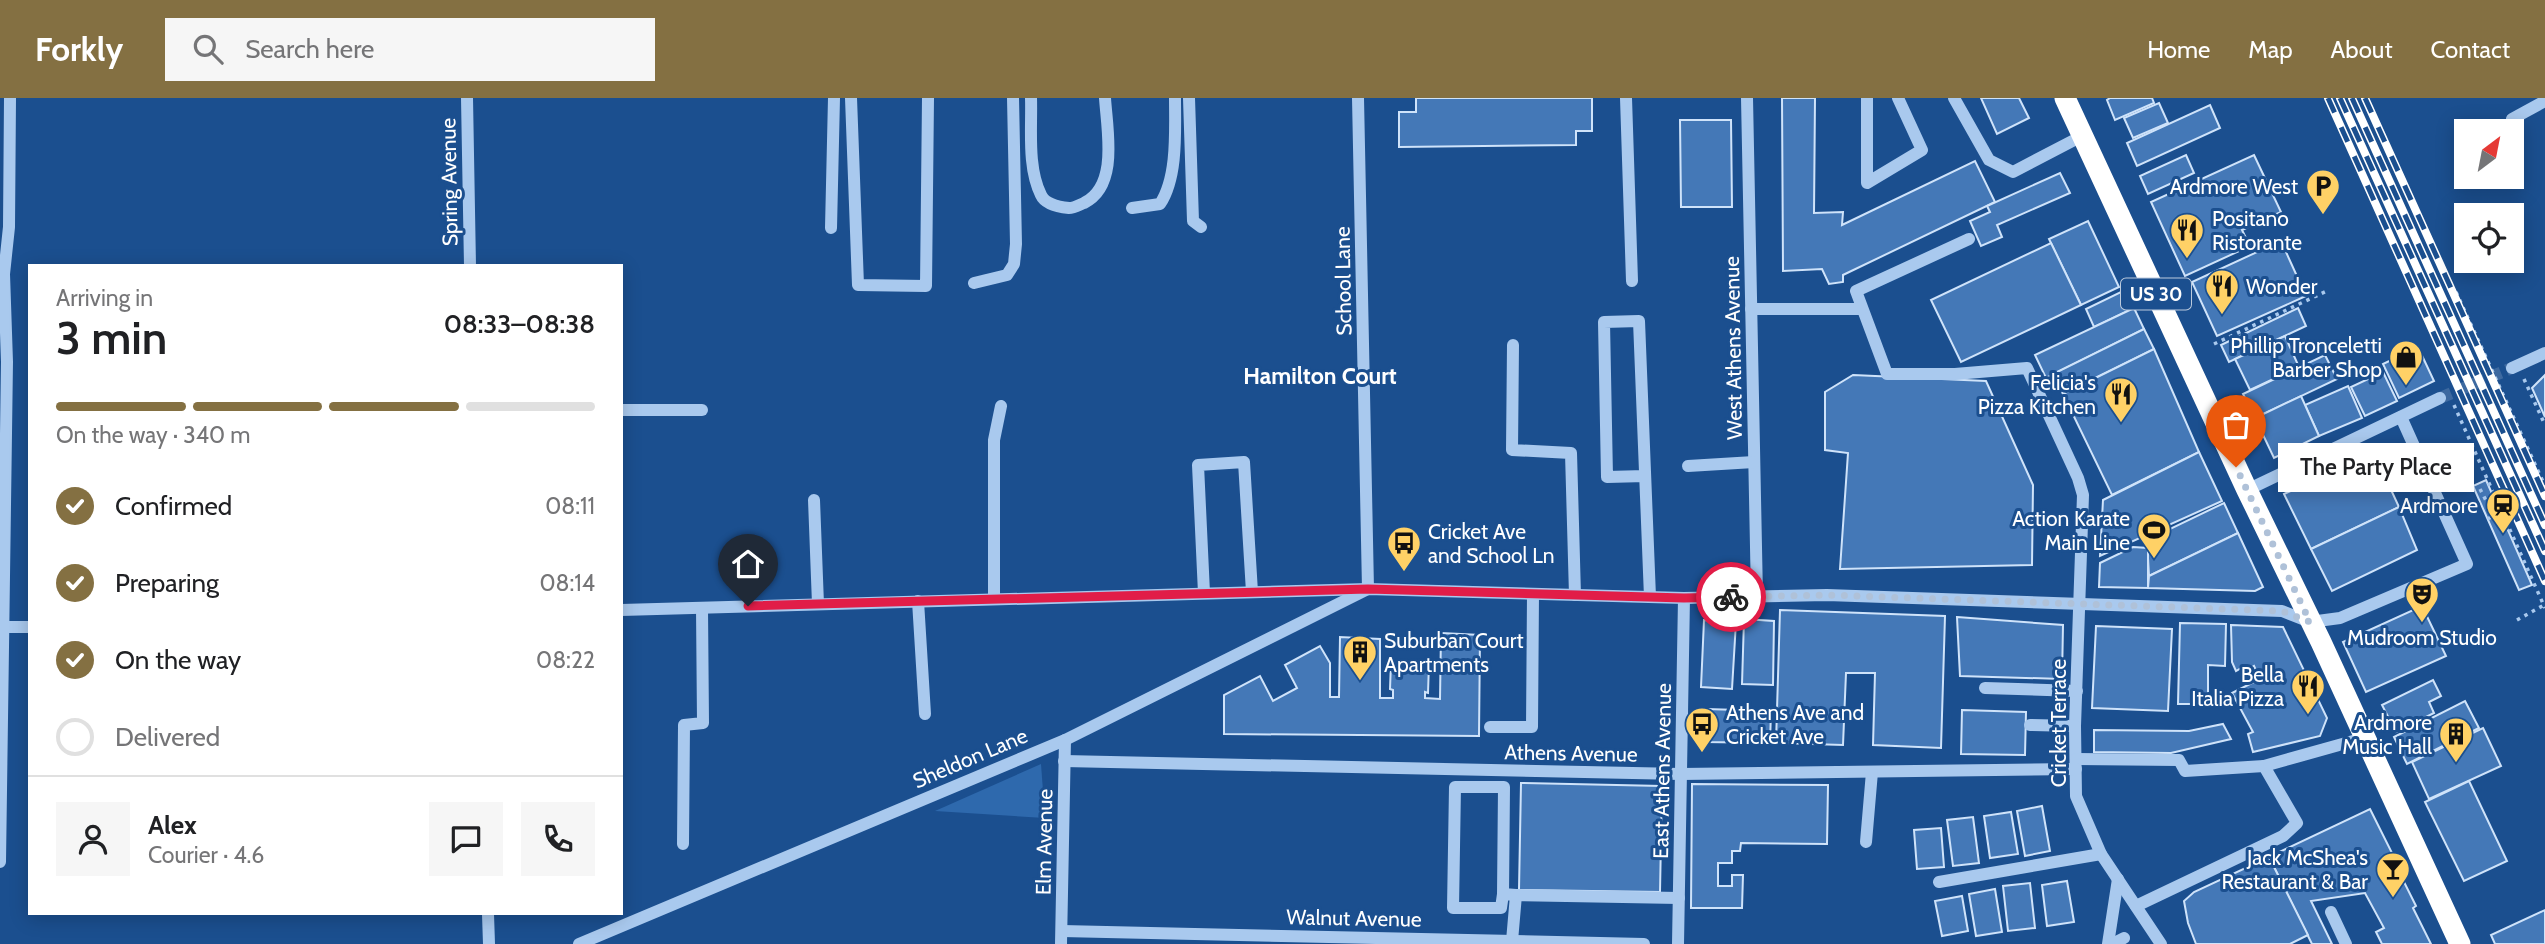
<!DOCTYPE html>
<meta charset="utf-8">
<style>
:root{--surface:#fff;--page:#f6f6f6;--text:#202124;--muted:#757577;--line:#e0e0e0;--accent:#847042}
body{margin:0;font-family:Cabin,sans-serif;background:var(--page);color:var(--text);height:100vh;display:flex;flex-direction:column;font-size:26px;white-space:nowrap}
*{box-sizing:border-box;margin:0}
p{font-size:23px;color:var(--muted)}
.icon{flex:none;width:38px;height:38px;fill:none;stroke:currentColor;stroke-width:2;stroke-linecap:round;stroke-linejoin:round}
.map{position:relative;flex:1;overflow:hidden}
.panel{position:absolute;left:28px;top:166px;width:595px;height:651px;display:flex;flex-direction:column;background:var(--surface);border-radius:0px;box-shadow:0 4px 18px #0003}
.panel>*{flex:none}
.needle{width:46px;rotate:32deg}
.buttons{position:absolute;left:2454px;top:21px;display:grid;gap:14px}
.buttons a{display:grid;place-items:center;width:70px;height:70px;border-radius:0px;background:var(--surface);box-shadow:0 4px 18px #0003;font-size:35px}
.pin{position:absolute;display:grid;place-items:center;width:60px;height:60px;color:#fff;margin:-72px -30px;border-radius:50% 50% 50% 0;rotate:-45deg;box-shadow:0 0 7px #0007}
.pin .icon{rotate:45deg}
.courier{position:absolute;display:grid;place-items:center;width:70px;height:70px;margin:-35px;border:5px solid #e11d48;border-radius:50%;background:#fff;color:#222;box-shadow:0 2px 9px #0007}
.bubble{position:absolute;height:49px;border-radius:0px;background:var(--surface);box-shadow:0 4px 18px #0003;font-size:23px;font-weight:600;line-height:49px;text-align:center}
.head em{font-style:normal;font-weight:600}
.head div{display:flex;flex-direction:column-reverse}
.head{display:flex;align-items:center;justify-content:space-between;height:119px;padding:0 28px}
h1{font-size:46px;font-weight:600;line-height:52px}
.bar{display:grid;grid-template-columns:repeat(4,1fr);gap:10px 7px;align-content:center;height:84px;padding:0 28px}
.bar i{height:9px;border-radius:5px;background:var(--line)}
.bar .selected{background:var(--accent)}
.bar p{grid-column:span 4}
.line{display:flex;align-items:center;gap:18px;padding:0 28px;border-top:2px solid var(--line)}
.line div{flex:1}
.round{display:grid;place-items:center;flex:none;width:74px;height:74px;border-radius:0px;background:var(--page)}
ol{padding:0 28px;list-style:none}
li{display:flex;align-items:center;gap:21px;height:77px}
li p{margin-inline-start:auto}
li .icon{padding:7px;border-radius:50%;background:var(--accent);color:#fff;stroke-width:4}
li:last-child{color:var(--muted)}
li i{width:38px;height:38px;border:4px solid var(--line);border-radius:50%}
header{display:flex;align-items:center;gap:42px;box-sizing:border-box;height:98px;padding:0 35px;background:var(--accent);color:#fff}
header strong{font-size:33px}
nav{display:flex;gap:38px;margin-inline-start:auto;font-size:24px}
.search{width:490px;height:63px;background:var(--page);display:flex;align-items:center;gap:18px;box-sizing:border-box;padding:0 24px;border-radius:0px;color:var(--muted);font-size:26px}
.map>svg:first-child{display:block}
.green{fill:#2e69ad}
.building{fill:#4478b7;stroke:#cfe3fa;stroke-width:2}
.lines{fill:none;stroke-linecap:round;stroke-linejoin:round}
.minor-tunnel{stroke:#3d69a0;stroke-width:12;stroke-dasharray:12 6;stroke-linecap:butt}
.path{stroke:#a9c9ee;stroke-width:3.5;stroke-dasharray:3.5 5;stroke-linecap:butt}
.minor{stroke:#a9c9ee;stroke-width:12}
.highway{stroke:#fff;stroke-width:21}
.rail-casing{stroke:#fff;stroke-width:8}
.rail{stroke:#1b4f8f;stroke-width:5;stroke-dasharray:16;stroke-linecap:butt}
.done{stroke:#afc1d8;stroke-width:7;stroke-dasharray:0 12.6}
.route{stroke:#e11d48;stroke-width:9}
.labels{text-anchor:middle;dominant-baseline:central;stroke-width:6;stroke-linejoin:round;paint-order:stroke}
.shield{fill:#1b4f8f;stroke:#bbcadd;stroke-width:2}
.shield-label{font-size:19px;font-weight:bold;fill:#fff}
.street-label{font-size:21px;fill:#fff;stroke:#1b4f8f}
.poi-label{font-size:21px;fill:#fff;stroke:#1b4f8f;text-anchor:end}
.neighbourhood-label{font-size:23px;font-weight:bold;fill:#fff;stroke:#1b4f8f}
</style>
<header>
<strong>Forkly</strong>
<div class="search"><svg class="icon" aria-label="search" viewBox="0 0 24 24"><circle cx="10" cy="10" r="6"/><path d="M15 15l6 6"/></svg>Search here</div>
<nav><a>Home</a><a>Map</a><a>About</a><a>Contact</a></nav>
</header>
<div class="map">
<svg width="2545" height="846" viewBox="0 0 2545 846">
<rect width="100%" height="100%" fill="#1b4f8f"/>
<path class="green" d="M1041 666 1045 720 935 713Z"/>
<g class="building">
<path d="M1416 0H1592V33H1576V47L1399 49V14H1416Z"/>
<path d="M1782 0H1815L1814 115 1843 114 1842 127 1975 63 1995 104 1843 177V184L1829 186 1822 171 1783 173Z"/>
<path d="M1981 0H2019L2029 20 1997 36Z"/>
<path d="M2110 0H2152L2154 5 2115 22 2107 2Z"/>
<path d="M2159 5 2168 25 2133 40 2124 20Z"/>
<path d="M2210 7 2220 30 2137 68 2127 45Z"/>
<path d="M1680 22H1731L1732 109H1681Z"/>
<path d="M2186 57 2194 75 2148 96 2140 78Z"/>
<path d="M2254 57 2281 114 2242 132 2250 148 2185 178 2151 104Z"/>
<path d="M2060 75 2070 95 1997 127 2002 139 1981 148 1970 123 1990 114 1987 108Z"/>
<path d="M2088 123 2119 189 2081 207 2049 141Z"/>
<path d="M2281 143 2306 198 2217 238 2192 184Z"/>
<path d="M2051 145 2081 207 1961 264 1931 202Z"/>
<path d="M2125 192 2134 210 2094 229 2086 211Z"/>
<path d="M2134 210 2144 231 2046 280 2035 257Z"/>
<path d="M2298 210 2306 228 2229 264 2221 247Z"/>
<path d="M2144 231 2154 251 2063 296 2053 276Z"/>
<path d="M2285 238 2299 269 2250 292 2235 261Z"/>
<path d="M2418 249 2434 283 2399 300 2383 266Z"/>
<path d="M2154 251 2199 354 2112 397 2063 296Z"/>
<path d="M2325 257 2337 281 2255 320 2243 296Z"/>
<path d="M2383 274 2397 303 2365 318 2351 289Z"/>
<path d="M1853 277 1986 283 2033 387 2032 467 1840 471 1848 355 1825 352V294Z"/>
<path d="M2545 277V319L2532 290Z"/>
<path d="M2348 288 2362 320 2319 338 2305 307Z"/>
<path d="M2301 298 2319 338 2274 360 2255 320Z"/>
<path d="M2199 354 2222 403 2100 458 2103 402Z"/>
<path d="M2374 355 2399 409 2311 451 2284 396Z"/>
<path d="M2486 382 2532 487 2519 492 2473 388Z"/>
<path d="M2224 405 2238 435 2149 478 2147 442Z"/>
<path d="M2399 409 2417 452 2332 493 2311 451Z"/>
<path d="M2238 435 2263 489 2255 493 2148 490 2149 478Z"/>
<path d="M2133 449 2148 450V490L2099 489 2100 465Z"/>
<path d="M2422 508 2446 558 2366 594 2343 544Z"/>
<path d="M1780 512 1945 518 1941 650 1873 647 1875 575H1846L1843 647 1776 645Z"/>
<path d="M1957 519 2063 527 2062 581 1960 578Z"/>
<path d="M1744 521 1774 523 1773 587 1742 586Z"/>
<path d="M1704 522 1736 524 1732 591 1701 589Z"/>
<path d="M2180 525 2226 526 2225 568 2208 567V606H2178Z"/>
<path d="M2231 527 2283 529 2327 620 2320 638 2253 654 2248 636 2253 634 2232 595 2260 581 2254 568 2245 573 2243 569 2236 573 2232 564Z"/>
<path d="M2096 528 2172 531 2168 613 2092 610Z"/>
<path d="M1441 535 1480 537 1479 638 1224 636V597L1260 578 1273 603 1297 590 1285 567 1320 548 1330 565V599H1339L1340 539 1380 541V600H1393V592L1390 591 1391 564 1429 565 1428 595 1425 594V600L1440 601Z"/>
<path d="M2433 582 2441 598 2429 604 2434 615 2396 634 2382 607Z"/>
<path d="M2465 603 2479 630 2407 666 2394 639Z"/>
<path d="M1706 611 1771 613 1770 645 1705 644Z"/>
<path d="M1962 612 2026 614 2025 657 1961 656Z"/>
<path d="M2223 626 2231 641 2171 655 2094 654V632L2189 633Z"/>
<path d="M2483 630 2501 668 2429 701 2412 664Z"/>
<path d="M2469 683 2507 763 2464 783 2425 704Z"/>
<path d="M1521 685 1662 688 1660 794 1519 792Z"/>
<path d="M1692 686 1828 687 1827 746 1741 745 1740 753H1732V765H1718V788H1732V777H1743L1742 810H1691Z"/>
<path d="M2042 708 2050 753 2025 758 2017 713Z"/>
<path d="M2370 711 2398 767 2401 778 2416 808 2413 810 2431 846H2382L2376 834 2384 830 2365 795 2311 803 2332 846H2312L2269 759Z"/>
<path d="M2011 714 2018 756 1990 760 1984 718Z"/>
<path d="M1973 719 1979 765 1953 768 1947 722Z"/>
<path d="M1941 730 1944 769 1917 771 1914 732Z"/>
<path d="M2269 759 2308 837 2290 846H2196L2188 825 2184 803 2194 794Z"/>
<path d="M2067 783 2074 824 2047 828 2042 787Z"/>
<path d="M2030 785 2035 830 2008 833 2003 788Z"/>
<path d="M1995 791 2002 834 1976 838 1969 796Z"/>
<path d="M1962 798 1968 833 1942 838 1935 803Z"/>
<path d="M2545 812V846H2495L2491 837Z"/>
</g>
<g class="lines">
<path class="minor-tunnel" d="M2440 300 2512 270"/>
<g class="path">
<path d="M2456 194 2545 388"/>
<path d="M2214 246 2329 192"/>
<path d="M2524 281 2545 327"/>
<path d="M2454 307 2545 510"/>
<path d="M2480 391 2494 418 2487 421"/>
<path d="M2517 522 2544 507"/>
</g>
<g class="minor">
<path d="M467 0 470 168"/>
<path d="M851 0 858 187 926 188 928 0"/>
<path d="M1031 0C1032 30 1027 69 1041 97 1045 106 1059 109 1069 110 1074 110 1079 107 1084 105 1119 88 1107 32 1105 0"/>
<path d="M1189 0 1193 123 1201 129"/>
<path d="M1626 0 1632 183"/>
<path d="M1747 0 1757 499"/>
<path d="M1867 0V85L1922 52 1898 0"/>
<path d="M1954 0 1989 62 2013 74 2082 38"/>
<path d="M2512 21 2545 3"/>
<path d="M1132 110 1160 106C1178 79 1175 32 1175 0"/>
<path d="M831 130 834 0"/>
<path d="M1969 141 1856 193 1887 276H1955L2027 270 2078 380 2083 397 2075 628 2076 698 2101 756 2161 846"/>
<path d="M974 185 1007 177 1014 166 1016 146 1013 0"/>
<path d="M1751 211H1861"/>
<path d="M1513 247 1512 352 1571 355 1575 497"/>
<path d="M2512 270 2545 255"/>
<path d="M621 312H702"/>
<path d="M1688 368 1754 364"/>
<path d="M1645 378 1607 379 1604 224 1639 223 1650 499"/>
<path d="M2247 392 2440 300"/>
<path d="M814 402 818 506"/>
<path d="M1204 495 1198 367 1244 364 1252 494"/>
<path d="M994 501V342L1001 308"/>
<path d="M918 503 925 616"/>
<path d="M621 512 1368 491 1684 500 1827 497 2282 513 2310 524 2340 520 2467 466 2401 319"/>
<path d="M0 529H30"/>
<path d="M1985 590 2077 593"/>
<path d="M2030 627 2075 628"/>
<path d="M1490 629H1532L1533 496"/>
<path d="M2076 661 2179 662 2185 673 2264 668 2297 725 2283 738 2136 808"/>
<path d="M1064 663 1681 676 2076 671"/>
<path d="M2264 668 2364 640"/>
<path d="M1866 744 1872 674"/>
<path d="M683 746 684 627 703 625 702 510"/>
<path d="M0 764 7 264 4 176 9 129 10 0"/>
<path d="M1939 784 2101 756"/>
<path d="M1503 796 1501 810H1453L1455 689H1504L1503 796 1516 797"/>
<path d="M2331 814 2346 846"/>
<path d="M488 816 489 846"/>
<path d="M1062 833 1644 846"/>
<path d="M1512 843 1516 797 1679 800"/>
<path d="M579 846 1065 642 1368 491 1358 0"/>
<path d="M1061 846 1065 642"/>
<path d="M1678 846 1684 500"/>
<path d="M2108 846 2118 781"/>
<path d="M2112 846 2124 840"/>
</g>
<path class="highway" d="M2065 0 2247 392 2321 544 2460 846"/>
<g class="rail-casing">
<g id="rail">
<path d="M2328 0 2545 483"/>
<path d="M2340 0 2545 453"/>
<path d="M2352 0 2545 427"/>
<path d="M2365 0 2545 398"/>
</g>
</g>
<use href="#rail" class="rail"/>
</g>
<g class="lines">
<path class="done" d="M1731 499 1827 497 2282 513 2310 524 2236 369"/>
<path class="route" d="M748 508 1368 491 1684 500 1731 499"/>
</g>
<defs>
<g id="parking-pin" transform="scale(1.75)"><path d="M0 17L-7.5 6A9.5 9.5 0 1 1 7.5 6Z" fill="#ffd166" stroke="#1b4f8f"/><path d="M-3.5-5.5H1a3.5 3.5 0 0 1 0 7H-1V5.5H-3.5ZM-1-3.4V-.6H.8a1.4 1.4 0 0 0 0-2.8Z" fill="#111"/></g>
<g id="restaurant-pin" transform="scale(1.75)"><path d="M0 17L-7.5 6A9.5 9.5 0 1 1 7.5 6Z" fill="#ffd166" stroke="#1b4f8f"/><path d="M-5-6h1v4h1v-4h1v4h1v-4h1v5L-1.5 .5V6h-2V.5L-5-1ZM5-6V6H3V1.5H1.5Q1.5-4 5-6Z" fill="#111"/></g>
<g id="shop-pin" transform="scale(1.75)"><path d="M0 17L-7.5 6A9.5 9.5 0 1 1 7.5 6Z" fill="#ffd166" stroke="#1b4f8f"/><path d="M-5-2.5h2.3a2.7 3.5 0 0 1 5.4 0H5L5.5 6h-11ZM-1.5-2.5h3a1.5 2.3 0 0 0-3 0Z" fill="#111"/></g>
<g id="station-pin" transform="scale(1.75)"><path d="M0 17L-7.5 6A9.5 9.5 0 1 1 7.5 6Z" fill="#ffd166" stroke="#1b4f8f"/><path d="M-3-6H3Q5-6 5-4V2Q5 4 3 4L4.5 6H3L1.5 4h-3L-3 6H-4.5L-3 4Q-5 4-5 2V-4Q-5-6-3-6ZM-3.5-4v3h7v-3ZM-3.5 1v1.5H-2V1ZM2 1v1.5H3.5V1Z" fill="#111"/></g>
<g id="stadium-pin" transform="scale(1.75)"><path d="M0 17L-7.5 6A9.5 9.5 0 1 1 7.5 6Z" fill="#ffd166" stroke="#1b4f8f"/><path d="M0-5a6.5 5 0 1 0 0 10a6.5 5 0 1 0 0-10ZM-3.5-1.8h7v3.6h-7Z" fill="#111"/></g>
<g id="bus-pin" transform="scale(1.75)"><path d="M0 17L-7.5 6A9.5 9.5 0 1 1 7.5 6Z" fill="#ffd166" stroke="#1b4f8f"/><path d="M-5-6H5V4H4V6H2V4H-2V6H-4V4H-5ZM-3.5-4V0h7V-4ZM-3.5 1.2v1.5H-2V1.2ZM2 1.2v1.5H3.5V1.2Z" fill="#111"/></g>
<g id="theatre-pin" transform="scale(1.75)"><path d="M0 17L-7.5 6A9.5 9.5 0 1 1 7.5 6Z" fill="#ffd166" stroke="#1b4f8f"/><path d="M-5-5.5Q0-4 5-5.5V0Q5 5 0 6Q-5 5-5 0ZM-3.3-2.5H-1v1.5H-3.3ZM1-2.5H3.3v1.5H1ZM-2.8 1Q0 5.5 2.8 1Z" fill="#111"/></g>
<g id="building-pin" transform="scale(1.75)"><path d="M0 17L-7.5 6A9.5 9.5 0 1 1 7.5 6Z" fill="#ffd166" stroke="#1b4f8f"/><path d="M-4-6H4V6H1V3H-1V6H-4ZM-2.5-4.3h1.7v1.8h-1.7ZM.8-4.3h1.7v1.8H.8ZM-2.5-1h1.7V.8h-1.7ZM.8-1h1.7V.8H.8Z" fill="#111"/></g>
<g id="bar-pin" transform="scale(1.75)"><path d="M0 17L-7.5 6A9.5 9.5 0 1 1 7.5 6Z" fill="#ffd166" stroke="#1b4f8f"/><path d="M-6-5H6L.8 .8V4.5H3.5V6h-7V4.5H-.8V.8Z" fill="#111"/></g>
</defs>
<g fill-rule="evenodd">
<use href="#parking-pin" x="2323" y="88"/>
<use href="#restaurant-pin" x="2187" y="132"/>
<use href="#restaurant-pin" x="2222" y="188"/>
<use href="#shop-pin" x="2406" y="259"/>
<use href="#restaurant-pin" x="2121" y="296"/>
<use href="#station-pin" x="2503" y="407"/>
<use href="#stadium-pin" x="2154" y="432"/>
<use href="#bus-pin" x="1404" y="445"/>
<use href="#theatre-pin" x="2422" y="496"/>
<use href="#building-pin" x="1360" y="554"/>
<use href="#restaurant-pin" x="2308" y="588"/>
<use href="#bus-pin" x="1702" y="626"/>
<use href="#building-pin" x="2456" y="636"/>
<use href="#bar-pin" x="2393" y="771"/>
</g>
<g class="labels">
<rect class="shield" x="2121" y="180.5" width="70" height="31" rx="5"/>
<g class="shield-label">
<text x="2156" y="196">US 30</text>
</g>
<g class="street-label">
<text transform="translate(449 84) rotate(-91)">Spring Avenue</text>
<text transform="translate(1343 183) rotate(-91)">School Lane</text>
<text transform="translate(1733 250) rotate(-91)">West Athens Avenue</text>
<text transform="translate(2058 625) rotate(-90)">Cricket Terrace</text>
<text transform="translate(1571 655) rotate(1)">Athens Avenue</text>
<text transform="translate(970 660) rotate(-23)">Sheldon Lane</text>
<text transform="translate(1662 673) rotate(-89)">East Athens Avenue</text>
<text transform="translate(1044 744) rotate(-89)">Elm Avenue</text>
<text transform="translate(1354 820) rotate(1)">Walnut Avenue</text>
</g>
<g class="poi-label">
<text x="2298" y="88">Ardmore West</text>
<text x="2212" y="120" text-anchor="start">Positano<tspan x="2212" dy="24">Ristorante</tspan></text>
<text x="2246" y="188" text-anchor="start">Wonder</text>
<text x="2382" y="247">Phillip Tronceletti<tspan x="2382" dy="24">Barber Shop</tspan></text>
<text x="2096" y="284">Felicia's<tspan x="2096" dy="24">Pizza Kitchen</tspan></text>
<text x="2478" y="407">Ardmore</text>
<text x="2130" y="420">Action Karate<tspan x="2130" dy="24">Main Line</tspan></text>
<text x="1428" y="433" text-anchor="start">Cricket Ave<tspan x="1428" dy="24">and School Ln</tspan></text>
<text x="2422" y="539" text-anchor="middle">Mudroom Studio</text>
<text x="1384" y="542" text-anchor="start">Suburban Court<tspan x="1384" dy="24">Apartments</tspan></text>
<text x="2284" y="576">Bella<tspan x="2284" dy="24">Italia Pizza</tspan></text>
<text x="1726" y="614" text-anchor="start">Athens Ave and<tspan x="1726" dy="24">Cricket Ave</tspan></text>
<text x="2432" y="624">Ardmore<tspan x="2432" dy="24">Music Hall</tspan></text>
<text x="2368" y="759">Jack McShea's<tspan x="2368" dy="24">Restaurant &amp; Bar</tspan></text>
</g>
<g class="neighbourhood-label">
<text x="1320" y="278">Hamilton Court</text>
</g>
</g>
</svg>
<div class="buttons">
<a><svg class="needle" viewBox="-14 -14 28 28"><path d="M0-13l5 13h-10z" fill="#e53935"/><path d="M0 13l5-13h-10z" fill="#757577"/></svg></a>
<a><svg class="icon" aria-label="locate" viewBox="0 0 24 24"><circle cx="12" cy="12" r="6"/><path d="M12 2v4M12 18v4M2 12h4M18 12h4"/></svg></a>
</div>
<div class="pin" style="left:2236px;top:369px;background:#ea580c"><svg class="icon" aria-label="bag" viewBox="0 0 24 24"><path d="M5 8h14l-1 12H6zM9 8a3 3 0 0 1 6 0"/></svg></div>
<div class="pin" style="left:748px;top:508px;background:#1f2937"><svg class="icon" aria-label="home" viewBox="0 0 24 24"><path d="M3 11l9-7 9 7M6 9v11h12V9"/></svg></div>
<div class="courier" style="left:1731px;top:499px"><svg class="icon" aria-label="bike" viewBox="0 0 24 24"><circle cx="6" cy="16" r="4"/><circle cx="18" cy="16" r="4"/><path d="M6 16l4-8h5l3 8M10 8l3 8H6M13 5h3"/></svg></div>
<div class="bubble" style="left:2278px;top:345px;width:196px">The Party Place</div>
<section class="panel">
<div class="head"><div><h1>3 min</h1><p>Arriving in</p></div><em>08:33–08:38</em></div>
<div class="bar"><i class="selected"></i><i class="selected"></i><i class="selected"></i><i></i><p>On the way · 340 m</p></div>
<ol>
<li><svg class="icon" aria-label="check" viewBox="0 0 24 24"><path d="M5 12l5 5 9-10"/></svg>Confirmed<p>08:11</p></li>
<li><svg class="icon" aria-label="check" viewBox="0 0 24 24"><path d="M5 12l5 5 9-10"/></svg>Preparing<p>08:14</p></li>
<li><svg class="icon" aria-label="check" viewBox="0 0 24 24"><path d="M5 12l5 5 9-10"/></svg>On the way<p>08:22</p></li>
<li><i></i>Delivered</li>
</ol>
<div class="line" style="height:126px"><a class="round"><svg class="icon" aria-label="person" viewBox="0 0 24 24"><circle cx="12" cy="8" r="4"/><path d="M4 21q1-7 8-7t8 7"/></svg></a><div><b>Alex</b><p>Courier · 4.6</p></div><a class="round"><svg class="icon" aria-label="chat" viewBox="0 0 24 24"><path d="M4 5h16v11H9l-5 4z"/></svg></a><a class="round"><svg class="icon" aria-label="phone" viewBox="0 0 24 24"><path d="M5 4h4l2 5-3 2q2 4 5 5l2-3 5 2v4C11 20 4 13 5 4z"/></svg></a></div>
</section>
</div>
